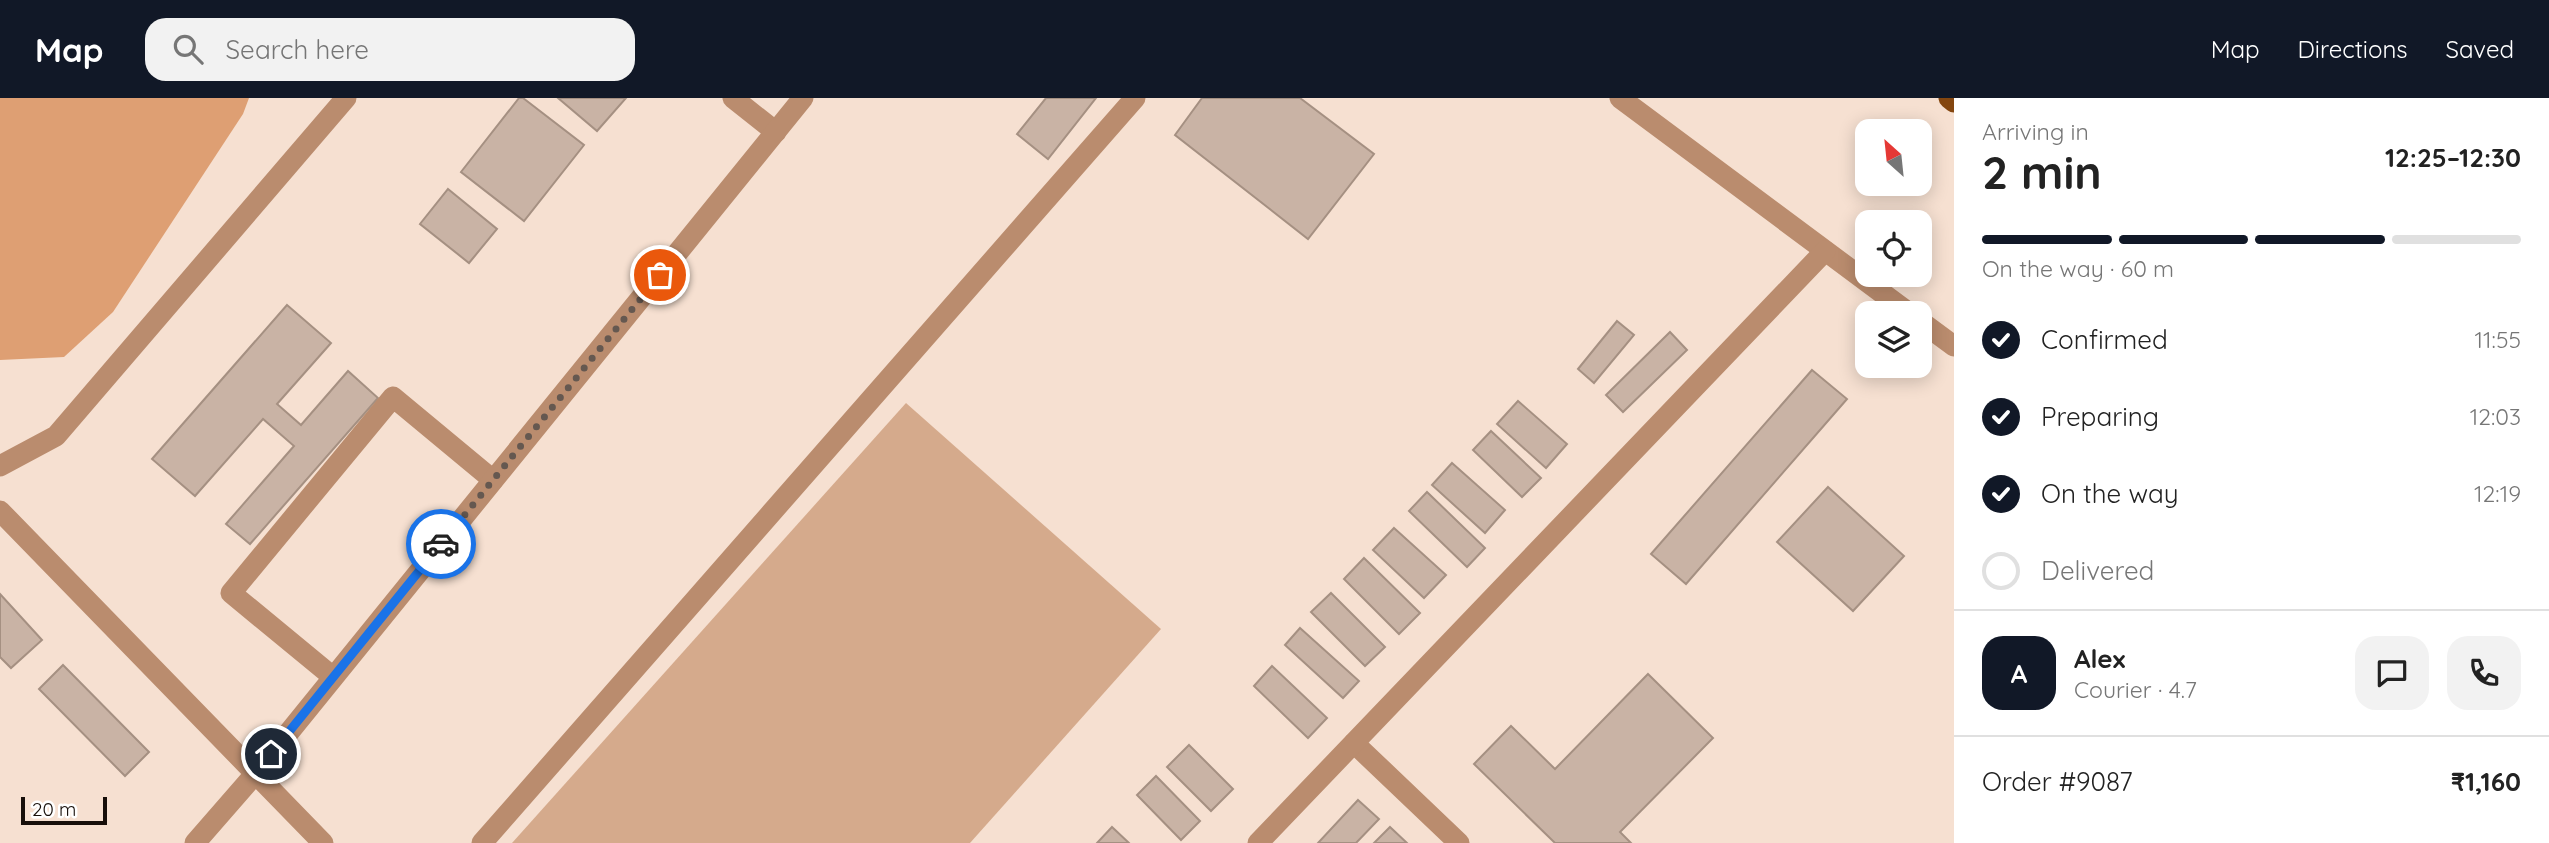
<!DOCTYPE html>
<meta charset="utf-8">
<style>
:root{--surface:#fff;--page:#f2f2f2;--text:#222;--muted:#767676;--line:#e0e0e0;--accent:#111827}
body{margin:0;font-family:Quicksand,sans-serif;background:var(--page);color:var(--text);height:100vh;display:flex;flex-direction:column;font-size:26px;white-space:nowrap}
*{box-sizing:border-box;margin:0}
p{font-size:23px;color:var(--muted)}
.icon{flex:none;width:38px;height:38px;fill:none;stroke:currentColor;stroke-width:2;stroke-linecap:round;stroke-linejoin:round}
.map{position:relative;flex:1;overflow:hidden}
.sheet{display:flex;flex-direction:column;background:var(--surface);width:595px}
.sheet>*{flex:none}
.needle{width:46px;rotate:333deg}
.controls{position:absolute;left:1855px;top:21px;display:grid;gap:14px}
.controls a{display:grid;place-items:center;width:77px;height:77px;border-radius:14px;background:var(--surface);box-shadow:0 4px 18px #0003;font-size:35px}
.scale{position:absolute;left:21px;bottom:18px;width:86px;box-sizing:border-box;padding-left:7px;border:4px solid #170f0a;border-top:0;font-size:19px;line-height:24px;white-space:nowrap;color:#170f0a;-webkit-text-stroke:5px #fff;paint-order:stroke}
.pin{position:absolute;display:grid;place-items:center;width:60px;height:60px;color:#fff;margin:-30px;border:4px solid #fff;border-radius:50%;box-shadow:0 2px 7px #0007}
.courier{position:absolute;display:grid;place-items:center;width:70px;height:70px;margin:-35px;border:5px solid #1a73e8;border-radius:50%;background:#fff;color:#222;box-shadow:0 2px 9px #0007}
.overview em{font-style:normal;font-weight:800}
.overview div{display:flex;flex-direction:column-reverse}
.overview{display:flex;align-items:center;justify-content:space-between;height:119px;padding:0 28px}
h1{font-size:46px;font-weight:800;line-height:52px}
.bar{display:grid;grid-template-columns:repeat(4,1fr);gap:10px 7px;align-content:center;height:84px;padding:0 28px}
.bar i{height:9px;border-radius:5px;background:var(--line)}
.bar .current{background:var(--accent)}
.bar p{grid-column:span 4}
.line{display:flex;align-items:center;gap:18px;padding:0 28px;border-top:2px solid var(--line)}
.line div{flex:1}
.round{display:grid;place-items:center;flex:none;width:74px;height:74px;border-radius:21px;background:var(--page)}
ol{padding:0 28px;list-style:none}
li{display:flex;align-items:center;gap:21px;height:77px}
li p{margin-inline-start:auto}
li .icon{padding:7px;border-radius:50%;background:var(--accent);color:#fff;stroke-width:4}
li:last-child{color:var(--muted)}
li i{width:38px;height:38px;border:4px solid var(--line);border-radius:50%}
header{display:flex;align-items:center;gap:42px;box-sizing:border-box;height:98px;padding:0 35px;background:var(--accent);color:#fff}
header strong{font-size:33px}
nav{display:flex;gap:38px;margin-inline-start:auto;font-size:24px}
.search{width:490px;height:63px;background:var(--page);display:flex;align-items:center;gap:18px;box-sizing:border-box;padding:0 24px;border-radius:21px;color:var(--muted);font-size:26px}
main{display:flex;flex:1;min-height:0}
.map>svg:first-child{display:block}
.green{fill:#d5aa8c}
.forest{fill:#de9f73}
.building{fill:#c9b3a5;stroke:#a59082;stroke-width:2}
.lines{fill:none;stroke-linecap:round;stroke-linejoin:round}
.minor{stroke:#ba8c6e;stroke-width:21}
.major{stroke:#84460f;stroke-width:21}
.done{stroke:#655850;stroke-width:7;stroke-dasharray:0 12.6}
.route{stroke:#1a73e8;stroke-width:9}
</style>
<header>
<strong>Map</strong>
<div class="search"><svg class="icon" aria-label="search" viewBox="0 0 24 24"><circle cx="10" cy="10" r="6"/><path d="M15 15l6 6"/></svg>Search here</div>
<nav><a>Map</a><a>Directions</a><a>Saved</a></nav>
</header>
<main>
<div class="map">
<svg width="1954" height="745" viewBox="0 0 1954 745">
<rect width="100%" height="100%" fill="#f6e0d1"/>
<path class="green" d="M906 305 1161 531 970 745H512Z"/>
<path class="forest" d="M0 0H249L243 16 113 214 64 259 0 262Z"/>
<g class="building">
<path d="M519 0H523L584 47 524 123 461 74Z"/>
<path d="M558 0H626L597 33Z"/>
<path d="M1046 0H1096L1048 61 1017 36Z"/>
<path d="M1202 0H1300L1374 56 1308 141 1175 37Z"/>
<path d="M448 91 497 131 469 165 420 126Z"/>
<path d="M287 207 331 245 277 306 301 327 348 273 378 300 250 446 226 426 294 348 263 321 195 398 152 361Z"/>
<path d="M1617 223 1634 237 1594 285 1578 271Z"/>
<path d="M1670 234 1687 252 1623 314 1606 297Z"/>
<path d="M1812 272 1847 301 1686 486 1651 456Z"/>
<path d="M1518 303 1567 346 1546 370 1497 326Z"/>
<path d="M1491 333 1541 380 1522 399 1473 352Z"/>
<path d="M1452 365 1505 412 1485 435 1432 387Z"/>
<path d="M1828 389 1904 458 1853 513 1777 444Z"/>
<path d="M1427 394 1485 450 1467 469 1409 413Z"/>
<path d="M1394 430 1446 477 1424 500 1373 452Z"/>
<path d="M1364 460 1420 515 1399 536 1344 481Z"/>
<path d="M1331 495 1385 549 1365 568 1311 514Z"/>
<path d="M0 496 42 542 11 570 0 559Z"/>
<path d="M1300 530 1359 583 1343 600 1285 547Z"/>
<path d="M63 567 149 654 125 678 39 591Z"/>
<path d="M1272 568 1327 620 1308 640 1254 588Z"/>
<path d="M1648 576 1713 640 1620 734 1631 745H1555L1474 666 1511 628 1555 671Z"/>
<path d="M1189 647 1233 691 1211 713 1167 669Z"/>
<path d="M1156 678 1200 723 1181 742 1137 697Z"/>
<path d="M1358 702 1379 721 1356 745H1318Z"/>
<path d="M1112 729 1129 745H1097Z"/>
<path d="M1390 729 1407 745H1374Z"/>
</g>
<g class="lines">
<g class="minor">
<path d="M733 0 776 34"/>
<path d="M1620 0 1909 215"/>
<path d="M1920 223 1954 248"/>
<path d="M0 368 56 338 346 0"/>
<path d="M0 413 323 745"/>
<path d="M333 579 231 495 393 299 493 382"/>
<path d="M1354 645 1459 745"/>
<path d="M195 745 256 675 803 0"/>
<path d="M482 745 1135 0"/>
<path d="M1258 745 1825 153"/>
</g>
<path class="major" d="M1949 0 1954 4"/>
</g>
<g class="lines">
<path class="done" d="M441 446 660 177"/>
<path class="route" d="M271 656 441 446"/>
</g>
</svg>
<div class="controls">
<a><svg class="needle" viewBox="-14 -14 28 28"><path d="M0-13l5 13h-10z" fill="#e53935"/><path d="M0 13l5-13h-10z" fill="#767676"/></svg></a>
<a><svg class="icon" aria-label="locate" viewBox="0 0 24 24"><circle cx="12" cy="12" r="6"/><path d="M12 2v4M12 18v4M2 12h4M18 12h4"/></svg></a>
<a><svg class="icon" aria-label="layers" viewBox="0 0 24 24"><path d="M12 4l9 5-9 5-9-5zM3 14l9 5 9-5"/></svg></a>
</div>
<div class="scale">20 m</div>
<div class="pin" style="left:660px;top:177px;background:#ea580c"><svg class="icon" aria-label="bag" viewBox="0 0 24 24"><path d="M5 8h14l-1 12H6zM9 8a3 3 0 0 1 6 0"/></svg></div>
<div class="pin" style="left:271px;top:656px;background:#1f2937"><svg class="icon" aria-label="home" viewBox="0 0 24 24"><path d="M3 11l9-7 9 7M6 9v11h12V9"/></svg></div>
<div class="courier" style="left:441px;top:446px"><svg class="icon" aria-label="car" viewBox="0 0 24 24"><path d="M5 17H2v-5l4-1 3-4h7l3 4 3 1v5h-3M9 17h6M6 11h13"/><circle cx="7" cy="17" r="2"/><circle cx="17" cy="17" r="2"/></svg></div>
</div>
<section class="sheet">
<div class="overview"><div><h1>2 min</h1><p>Arriving in</p></div><em>12:25–12:30</em></div>
<div class="bar"><i class="current"></i><i class="current"></i><i class="current"></i><i></i><p>On the way · 60 m</p></div>
<ol>
<li><svg class="icon" aria-label="check" viewBox="0 0 24 24"><path d="M5 12l5 5 9-10"/></svg>Confirmed<p>11:55</p></li>
<li><svg class="icon" aria-label="check" viewBox="0 0 24 24"><path d="M5 12l5 5 9-10"/></svg>Preparing<p>12:03</p></li>
<li><svg class="icon" aria-label="check" viewBox="0 0 24 24"><path d="M5 12l5 5 9-10"/></svg>On the way<p>12:19</p></li>
<li><i></i>Delivered</li>
</ol>
<div class="line" style="height:126px"><b class="round" style="background:var(--accent);color:#fff">A</b><div><b>Alex</b><p>Courier · 4.7</p></div><a class="round"><svg class="icon" aria-label="chat" viewBox="0 0 24 24"><path d="M4 5h16v11H9l-5 4z"/></svg></a><a class="round"><svg class="icon" aria-label="phone" viewBox="0 0 24 24"><path d="M5 4h4l2 5-3 2q2 4 5 5l2-3 5 2v4C11 20 4 13 5 4z"/></svg></a></div>
<div class="line" style="height:91px"><div>Order #9087</div><b>₹1,160</b></div>
</section>
</main>
